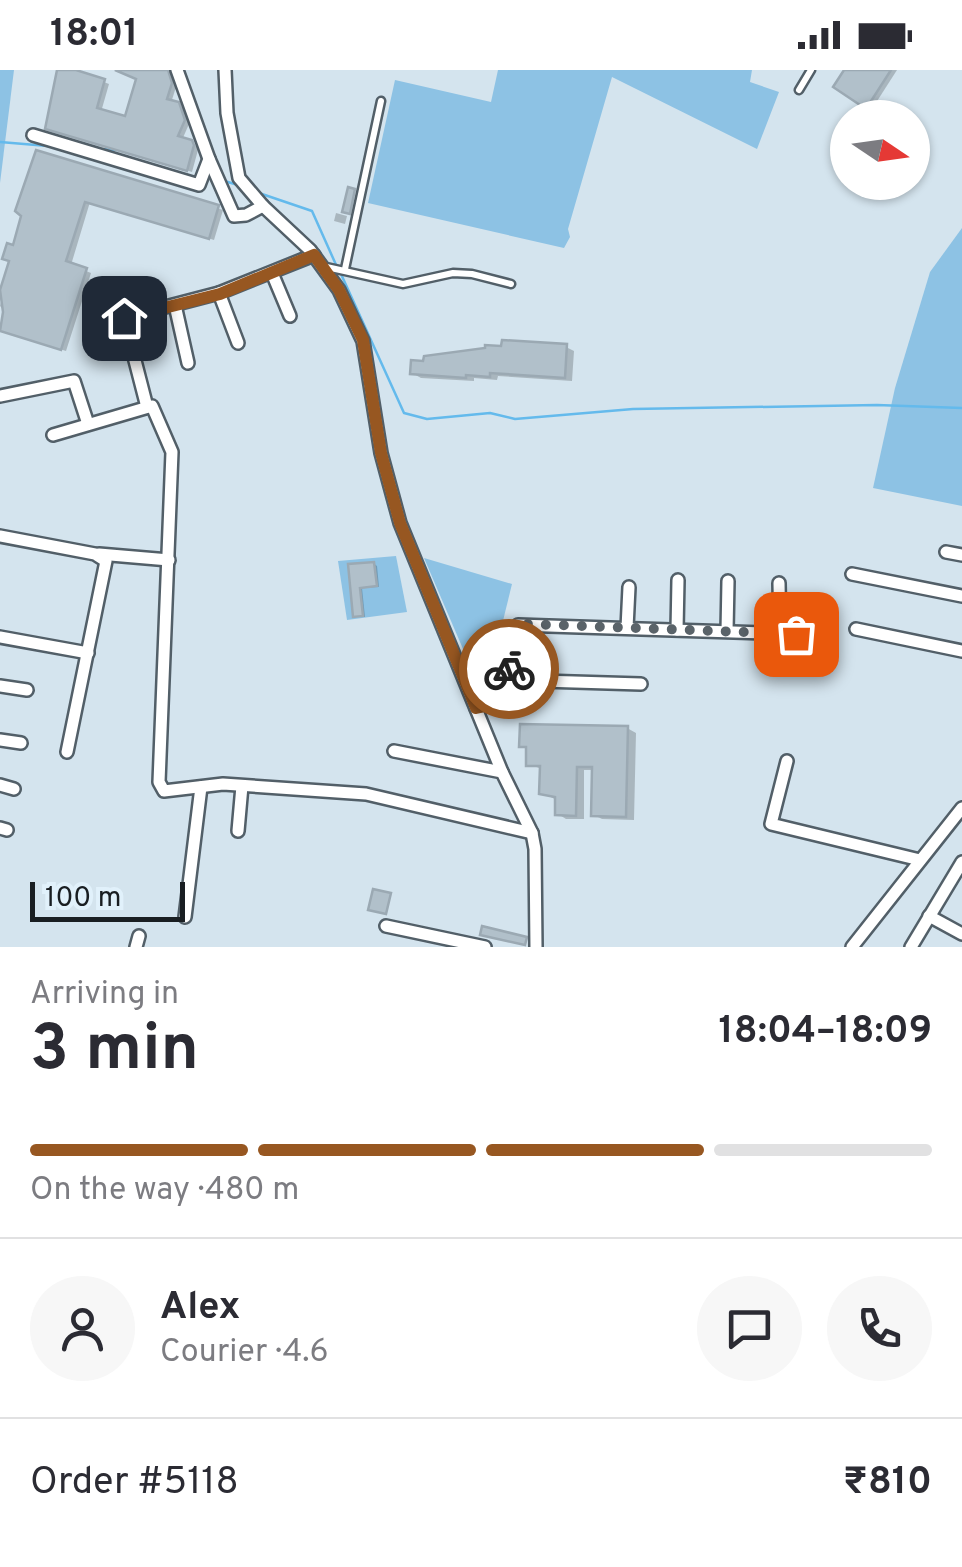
<!DOCTYPE html>
<meta charset="utf-8">
<style>
:root{--surface:#fff;--page:#f7f7f7;--text:#2b2b33;--muted:#7c7c81;--line:#e1e1e2;--accent:#975721}
body{margin:0;font-family:Overpass,sans-serif;background:var(--page);color:var(--text);height:100vh;display:flex;flex-direction:column;font-size:38px;white-space:nowrap}
*{box-sizing:border-box;margin:0}
p{font-size:32px;color:var(--muted)}
.icon{flex:none;width:55px;height:55px;fill:none;stroke:currentColor;stroke-width:2;stroke-linecap:round;stroke-linejoin:round}
.map{position:relative;height:877px;overflow:hidden}
.drawer{display:flex;flex-direction:column;background:var(--surface);flex:1}
.drawer>*{flex:none}
.needle{width:65px;rotate:103deg}
.tools{position:absolute;left:830px;top:30px;display:grid;gap:20px}
.tools a{display:grid;place-items:center;width:100px;height:100px;border-radius:50%;background:var(--surface);box-shadow:0 2px 8px #0004;font-size:50px}
.scale{position:absolute;left:30px;bottom:25px;width:155px;box-sizing:border-box;padding-left:10px;border:5px solid #191e22;border-top:0;font-size:28px;line-height:35px;white-space:nowrap;color:#191e22;-webkit-text-stroke:8px #e1f1fb;paint-order:stroke}
.pin{position:absolute;display:grid;place-items:center;width:85px;height:85px;color:#fff;margin:-42px;border-radius:20px;box-shadow:0 5px 15px #0006}
.courier{position:absolute;display:grid;place-items:center;width:100px;height:100px;margin:-50px;border:8px solid #975721;border-radius:50%;background:#fff;color:#222;box-shadow:0 2px 12px #0007}
.overview em{font-style:normal;font-weight:700}
.overview div{display:flex;flex-direction:column-reverse}
.overview{display:flex;align-items:center;justify-content:space-between;height:170px;padding:0 30px}
h1{font-size:65px;font-weight:700;line-height:75px}
.bar{display:grid;grid-template-columns:repeat(4,1fr);gap:15px 10px;align-content:center;height:120px;padding:0 30px}
.bar i{height:12px;border-radius:8px;background:var(--line)}
.bar .active{background:var(--accent)}
.bar p{grid-column:span 4}
.line{display:flex;align-items:center;gap:25px;padding:0 30px;border-top:2px solid var(--line)}
.line div{flex:1}
.round{display:grid;place-items:center;flex:none;width:105px;height:105px;border-radius:52px;background:var(--page)}
.status{display:flex;justify-content:space-between;align-items:center;height:70px;padding:0 50px;background:var(--surface);direction:ltr}
.status svg{height:28px;fill:currentColor}
.map>svg:first-child{display:block}
.green{fill:#8dc2e4}
.shadow{fill:#0003}
.lines{fill:none;stroke-linecap:round;stroke-linejoin:round}
.stream{stroke:#64baec;stroke-width:2.5}
.building{fill:#b1c0ca;stroke:#9ba9b3;stroke-width:2.5}
.lane-casing{stroke:#525f68;stroke-width:11}
.street-casing{stroke:#525f68;stroke-width:16}
.lane{stroke:#fff;stroke-width:6}
.street{stroke:#fff;stroke-width:11}
.done{stroke:#5a6369;stroke-width:10;stroke-dasharray:0 18}
.route{stroke:#975721;stroke-width:12}
</style>
<div class="status"><b>18:01</b><svg viewBox="0 0 49 12"><path d="M0 12V9h3v3zM5 12V6h3v6zM10 12V3h3v9zM15 12V0h3v12zM26 1h20v11H26zM47 4h2v5h-2z"/></svg></div>
<div class="map">
<svg width="962" height="877" viewBox="0 0 962 877">
<rect width="100%" height="100%" fill="#d4e4ee"/>
<g class="green">
<path d="M0 0H14L0 113Z"/>
<path d="M498 0H752L750 12 779 22 757 79 612 7 568 159 570 167 564 178 368 133 395 10 491 32Z"/>
<path d="M962 158V436L873 418 895 318 930 202Z"/>
<path d="M396 486 407 542 347 550 338 491Z"/>
<path d="M424 488 512 514 484 628Z"/>
</g>
<g class="shadow">
<path d="M60 0H73L109 14 101 42 127 50 139 9 114 0H173L176 17 171 33 183 38 189 54 182 70 197 76 198 80 192 102 53 60Z"/>
<path d="M847 0H897L872 39 836 16Z"/>
<path d="M38 83 223 140 214 170 90 132 71 195 91 203 66 281 5 262 6 242 0 236Z"/>
<path d="M336 143 347 146 345 154 334 151Z"/>
<path d="M566 277 574 281 572 311 498 306 497 310 474 308V311L421 308 412 303Z"/>
<path d="M374 494 377 496 379 517 362 518 365 547H359L356 546 351 497Z"/>
<path d="M627 658 636 663 634 750 602 749 594 745 595 700H584V749H566L558 744V731L542 722V699L528 694 529 680 522 676Z"/>
</g>
<g class="lines">
<g class="stream">
<path d="M0 72 48 76"/>
<path d="M96 79 118 80"/>
<path d="M221 110 238 115"/>
<path d="M259 123 312 141 337 197"/>
<path d="M341 204 404 343 427 349 490 343 515 349 633 339 877 335 962 338"/>
</g>
</g>
<g class="building">
<path d="M57 0H76L105 9 97 38 125 46 136 9 115 0H168L172 13 167 29 179 32 185 50 178 66 192 70 194 75 187 101 45 59Z"/>
<path d="M844 0H891L866 39 833 17Z"/>
<path d="M36 80 219 135 209 169 85 132 66 191 87 198 61 280 0 261 3 242 0 220 9 191 2 189 7 173 13 175 21 146 15 141Z"/>
<path d="M348 117 355 119 350 144 342 142Z"/>
<path d="M502 270 567 274 565 308 490 303V307L466 305V308L410 304 411 290 423 291 424 286 485 278V275L501 276Z"/>
<path d="M374 492 377 516 360 518 363 546 353 547 348 494Z"/>
<path d="M520 654 628 656 626 747 591 746 592 697H577L576 746 555 745V727L539 724 540 696H526V677H519Z"/>
<path d="M373 819 391 823 386 844 368 840Z"/>
<path d="M482 856 527 867 525 875 480 865Z"/>
</g>
<g class="lines">
<g class="lane-casing">
<g id="lane">
<path d="M799 20 811 0"/>
<path d="M322 196 403 214 453 203 472 204 511 214"/>
<path d="M345 199 381 31"/>
</g>
</g>
<g class="street-casing">
<g id="street">
<path d="M177 0 209 89 234 146 246 145 263 136"/>
<path d="M225 0 227 43 239 108 263 136 310 180 339 220 363 271 381 383 400 453 502 702 532 763 535 779 536 877"/>
<path d="M33 65 199 115 209 89"/>
<path d="M272 203 290 246"/>
<path d="M219 223 238 273"/>
<path d="M175 235 188 293"/>
<path d="M124 248 147 337"/>
<path d="M100 254 219 223 314 185"/>
<path d="M0 326 74 311 88 354"/>
<path d="M53 365 152 336 172 382 159 712 164 721 223 714 366 724 532 763"/>
<path d="M0 466 95 484 106 491 67 682"/>
<path d="M946 482 962 485"/>
<path d="M99 484 169 490"/>
<path d="M852 504 962 526"/>
<path d="M779 513 780 563"/>
<path d="M627 558 629 517"/>
<path d="M856 559 962 581"/>
<path d="M677 560 678 510"/>
<path d="M727 561 728 511"/>
<path d="M0 567 88 583"/>
<path d="M507 610 518 555 796 564"/>
<path d="M0 616 27 620"/>
<path d="M476 638 500 633 507 610 641 614"/>
<path d="M0 670 21 673"/>
<path d="M394 681 502 702"/>
<path d="M787 691 771 754 920 790"/>
<path d="M0 715 14 719"/>
<path d="M0 758 7 760"/>
<path d="M238 761 242 716"/>
<path d="M929 846 962 864"/>
<path d="M185 847 201 717"/>
<path d="M386 856 485 877"/>
<path d="M136 877 139 866"/>
<path d="M852 877 962 738"/>
<path d="M911 877 962 792"/>
</g>
</g>
<use href="#lane" class="lane"/>
<use href="#street" class="street"/>
</g>
<g class="lines">
<path class="done" d="M509 599 518 556 528 554 796 564"/>
<path class="route" d="M124 248 220 224 314 185 339 220 363 270 381 383 400 453 476 638 500 633 509 599"/>
</g>
</svg>
<div class="tools">
<a><svg class="needle" viewBox="-14 -14 28 28"><path d="M0-13l5 13h-10z" fill="#e53935"/><path d="M0 13l5-13h-10z" fill="#7c7c81"/></svg></a>
</div>
<div class="scale">100 m</div>
<div class="pin" style="left:796px;top:564px;background:#ea580c"><svg class="icon" aria-label="bag" viewBox="0 0 24 24"><path d="M5 8h14l-1 12H6zM9 8a3 3 0 0 1 6 0"/></svg></div>
<div class="pin" style="left:124px;top:248px;background:#1f2937"><svg class="icon" aria-label="home" viewBox="0 0 24 24"><path d="M3 11l9-7 9 7M6 9v11h12V9"/></svg></div>
<div class="courier" style="left:509px;top:599px"><svg class="icon" aria-label="bike" viewBox="0 0 24 24"><circle cx="6" cy="16" r="4"/><circle cx="18" cy="16" r="4"/><path d="M6 16l4-8h5l3 8M10 8l3 8H6M13 5h3"/></svg></div>
</div>
<section class="drawer">
<div class="overview"><div><h1>3 min</h1><p>Arriving in</p></div><em>18:04–18:09</em></div>
<div class="bar"><i class="active"></i><i class="active"></i><i class="active"></i><i></i><p>On the way · 480 m</p></div>
<div class="line" style="height:180px"><a class="round"><svg class="icon" aria-label="person" viewBox="0 0 24 24"><circle cx="12" cy="8" r="4"/><path d="M4 21q1-7 8-7t8 7"/></svg></a><div><b>Alex</b><p>Courier · 4.6</p></div><a class="round"><svg class="icon" aria-label="chat" viewBox="0 0 24 24"><path d="M4 5h16v11H9l-5 4z"/></svg></a><a class="round"><svg class="icon" aria-label="phone" viewBox="0 0 24 24"><path d="M5 4h4l2 5-3 2q2 4 5 5l2-3 5 2v4C11 20 4 13 5 4z"/></svg></a></div>
<div class="line" style="height:130px"><div>Order #5118</div><b>₹810</b></div>
</section>
